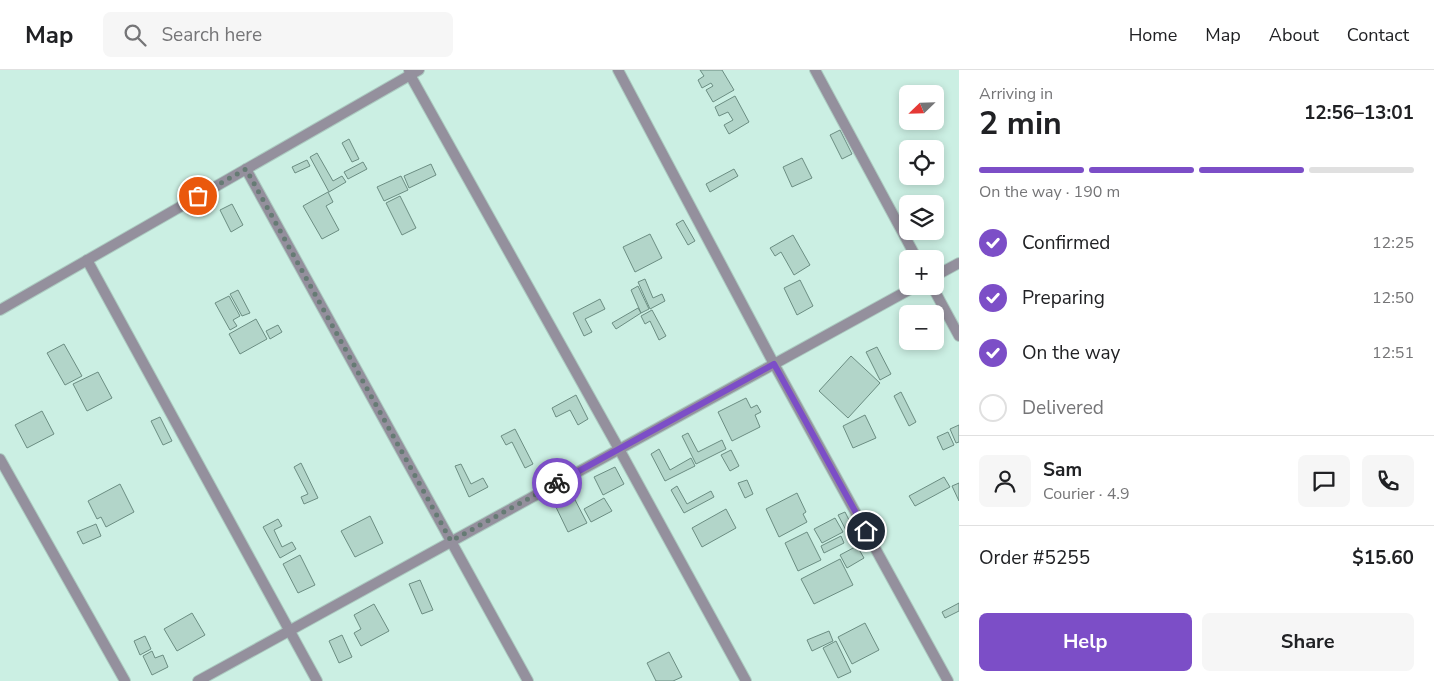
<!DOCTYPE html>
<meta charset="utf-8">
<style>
:root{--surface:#fff;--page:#f6f6f6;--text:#202124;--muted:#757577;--line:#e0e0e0;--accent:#7c4ec7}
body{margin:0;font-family:"Nunito Sans",sans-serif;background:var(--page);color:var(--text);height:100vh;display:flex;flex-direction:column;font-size:19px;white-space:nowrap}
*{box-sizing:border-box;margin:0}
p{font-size:16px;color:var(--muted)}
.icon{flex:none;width:28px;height:28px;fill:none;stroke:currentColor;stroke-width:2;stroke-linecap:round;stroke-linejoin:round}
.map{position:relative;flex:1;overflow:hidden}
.side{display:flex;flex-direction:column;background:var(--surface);width:475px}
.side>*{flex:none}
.needle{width:32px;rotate:247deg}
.fabs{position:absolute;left:899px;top:15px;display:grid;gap:10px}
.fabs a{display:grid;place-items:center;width:45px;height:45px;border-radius:8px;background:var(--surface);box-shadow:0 2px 8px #0003;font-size:25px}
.pin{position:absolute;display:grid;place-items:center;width:42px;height:42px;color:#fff;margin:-21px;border:2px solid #fff;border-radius:50%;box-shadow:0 1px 5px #0007}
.courier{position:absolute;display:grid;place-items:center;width:50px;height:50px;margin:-25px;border:4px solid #7c4ec7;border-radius:50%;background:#fff;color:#222;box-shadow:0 1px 6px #0007}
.headline em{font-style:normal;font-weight:700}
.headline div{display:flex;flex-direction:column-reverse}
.headline{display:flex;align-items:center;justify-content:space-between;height:85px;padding:0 20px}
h1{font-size:32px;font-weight:700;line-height:38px}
.bar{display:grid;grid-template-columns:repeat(4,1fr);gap:8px 5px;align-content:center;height:60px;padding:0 20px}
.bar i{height:6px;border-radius:4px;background:var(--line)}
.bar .on{background:var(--accent)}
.bar p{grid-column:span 4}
.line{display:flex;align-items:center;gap:12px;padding:0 20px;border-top:1px solid var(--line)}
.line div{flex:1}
.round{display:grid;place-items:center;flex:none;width:52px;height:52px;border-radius:8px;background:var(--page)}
ol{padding:0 20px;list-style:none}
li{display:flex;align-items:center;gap:15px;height:55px}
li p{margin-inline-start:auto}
li .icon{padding:5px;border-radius:50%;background:var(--accent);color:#fff;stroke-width:4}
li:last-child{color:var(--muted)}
li i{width:28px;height:28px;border:2px solid var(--line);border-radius:50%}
.action{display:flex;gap:10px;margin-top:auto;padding:10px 20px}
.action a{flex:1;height:58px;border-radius:8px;background:var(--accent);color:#fff;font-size:20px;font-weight:700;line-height:58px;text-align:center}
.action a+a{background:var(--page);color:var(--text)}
header{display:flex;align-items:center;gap:30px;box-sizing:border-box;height:70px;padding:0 25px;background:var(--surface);border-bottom:1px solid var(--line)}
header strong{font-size:24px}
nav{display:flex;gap:28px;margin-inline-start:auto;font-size:18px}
.search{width:350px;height:45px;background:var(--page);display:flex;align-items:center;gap:12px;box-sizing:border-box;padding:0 18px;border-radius:8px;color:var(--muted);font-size:19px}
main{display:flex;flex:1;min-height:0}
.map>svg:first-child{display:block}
.building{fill:#b2d5c9;stroke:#6b8d82}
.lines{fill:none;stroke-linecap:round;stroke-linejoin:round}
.street-casing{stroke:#accbc1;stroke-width:12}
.street{stroke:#94909d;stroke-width:10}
.done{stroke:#667b74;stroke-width:5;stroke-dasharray:0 9}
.route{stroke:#7c4ec7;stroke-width:6}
</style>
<header>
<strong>Map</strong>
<div class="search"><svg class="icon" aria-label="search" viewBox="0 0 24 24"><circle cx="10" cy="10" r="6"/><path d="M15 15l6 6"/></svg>Search here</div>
<nav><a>Home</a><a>Map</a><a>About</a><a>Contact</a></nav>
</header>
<main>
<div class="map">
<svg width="959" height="611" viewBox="0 0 959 611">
<rect width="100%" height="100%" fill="#cbefe3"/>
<g class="building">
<path d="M700 0H722L734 20 713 32 706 20 713 16 711 13 702 18 698 10 704 6Z"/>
<path d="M735 26 749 52 729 64 724 55 733 50 728 42 719 46 715 37Z"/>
<path d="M840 60 852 84 842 89 830 65Z"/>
<path d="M349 69 359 89 352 92 342 73Z"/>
<path d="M317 83 333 111 342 106 346 112 329 122 310 87Z"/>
<path d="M802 88 812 108 792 117 783 97Z"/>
<path d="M307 90 310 96 295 103 292 97Z"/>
<path d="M363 92 367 99 348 109 344 102Z"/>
<path d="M431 94 436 105 409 118 404 106Z"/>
<path d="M734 99 738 106 710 122 706 114Z"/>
<path d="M401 106 408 120 384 131 377 117Z"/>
<path d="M328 122 333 132 326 136 339 160 322 169 303 136Z"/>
<path d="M400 126 416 158 402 165 386 133Z"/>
<path d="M232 134 243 155 231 162 220 140Z"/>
<path d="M683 150 695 171 688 175 676 154Z"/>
<path d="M650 164 662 188 635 202 623 177Z"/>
<path d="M793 165 810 195 794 205 781 182 775 186 770 178Z"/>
<path d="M645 209 653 228 662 224 665 231 650 239 638 212Z"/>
<path d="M800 210 813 236 797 245 784 218Z"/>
<path d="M638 216 649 239 641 243 631 220Z"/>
<path d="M238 220 250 243 242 246 230 224Z"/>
<path d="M229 226 240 246 233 250 237 256 230 260 215 233Z"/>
<path d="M600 229 605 239 585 249 592 262 584 266 573 243Z"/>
<path d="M638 238 641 243 616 259 612 253Z"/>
<path d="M652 240 666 266 659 270 650 251 645 254 641 246Z"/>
<path d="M256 249 267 269 240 284 229 264Z"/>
<path d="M278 255 282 262 270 269 266 261Z"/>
<path d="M64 274 82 306 65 315 47 283Z"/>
<path d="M877 277 891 304 880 310 866 282Z"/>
<path d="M851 286 880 313 848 348 819 321Z"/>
<path d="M98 302 112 328 87 341 73 314Z"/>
<path d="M901 322 916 352 909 356 894 326Z"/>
<path d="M576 325 588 349 578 355 570 340 556 347 552 338Z"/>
<path d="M746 328 751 338 757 335 761 342 755 345 760 357 732 371 718 342Z"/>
<path d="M42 341 54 364 27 378 15 355Z"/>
<path d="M865 345 876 368 853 378 843 356Z"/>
<path d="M160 347 172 371 163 375 151 351Z"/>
<path d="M959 355V372L956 373 950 359Z"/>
<path d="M515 359 533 394 525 398 512 372 506 375 501 366Z"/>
<path d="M948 362 954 375 943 380 937 367Z"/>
<path d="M688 363 698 382 722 370 726 379 696 394 682 366Z"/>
<path d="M659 379 670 400 691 388 695 396 665 411 651 384Z"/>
<path d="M731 380 739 396 730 401 721 385Z"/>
<path d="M301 393 318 428 304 434 301 427 308 424 294 397Z"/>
<path d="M461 394 471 414 483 408 488 417 469 427 455 396Z"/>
<path d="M615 397 624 414 603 425 594 407Z"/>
<path d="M944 407 950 417 915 436 909 426Z"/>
<path d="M747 410 753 424 745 428 738 413Z"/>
<path d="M959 413V431L952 416Z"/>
<path d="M120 414 134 442 106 457 101 447 97 449 88 431Z"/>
<path d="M677 416 687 434 711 421 714 427 684 443 671 420Z"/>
<path d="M797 423 806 442 803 444 807 452 779 467 766 439Z"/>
<path d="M572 424 587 453 568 462 554 433Z"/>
<path d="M604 428 612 441 591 452 584 439Z"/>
<path d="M726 439 736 458 702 477 692 458Z"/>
<path d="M845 442 853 458 847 462 838 445Z"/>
<path d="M370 446 383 473 355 487 341 461Z"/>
<path d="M835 448 843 462 822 473 814 459Z"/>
<path d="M278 449 282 456 274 460 282 477 292 472 296 479 280 488 263 457Z"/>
<path d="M96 454 101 466 83 474 77 462Z"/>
<path d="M807 462 821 490 798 501 785 473Z"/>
<path d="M841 466 844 473 824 483 821 476Z"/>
<path d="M857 476 864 488 847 498 840 485Z"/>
<path d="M300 485 315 515 298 523 283 494Z"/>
<path d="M840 489 853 515 814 534 801 509Z"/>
<path d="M420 510 433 540 422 544 409 514Z"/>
<path d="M959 533V541L945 548 942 542Z"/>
<path d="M374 534 389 561 361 576 354 563 361 559 354 545Z"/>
<path d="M192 543 205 565 177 581 164 559Z"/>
<path d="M865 553 879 580 852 594 838 567Z"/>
<path d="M829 561 833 571 812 581 807 570Z"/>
<path d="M342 565 352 587 339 593 329 571Z"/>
<path d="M145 566 151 579 140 585 134 571Z"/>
<path d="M836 571 851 602 838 608 823 578Z"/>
<path d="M152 581 155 588 163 585 168 597 152 605 143 586Z"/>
<path d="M669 582 682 607 673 611H656L647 593Z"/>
</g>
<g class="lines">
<g class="street-casing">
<g id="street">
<path d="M409 0 410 5 619 379 746 611"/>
<path d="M618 0 774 294 948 611"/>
<path d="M815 0 917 189"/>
<path d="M246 99 528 611"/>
<path d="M87 190 317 611"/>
<path d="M935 206 959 193"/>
<path d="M932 216 959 266"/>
<path d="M0 240 419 0"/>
<path d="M0 389 125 611"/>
<path d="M198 611 916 216"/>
</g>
</g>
<use href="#street" class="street"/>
</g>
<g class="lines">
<path class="done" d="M198 126 246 99 451 471 557 413"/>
<path class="route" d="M557 413 774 294 866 461"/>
</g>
</svg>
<div class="fabs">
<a><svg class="needle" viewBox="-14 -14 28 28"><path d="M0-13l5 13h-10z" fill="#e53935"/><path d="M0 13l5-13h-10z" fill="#757577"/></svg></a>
<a><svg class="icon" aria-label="locate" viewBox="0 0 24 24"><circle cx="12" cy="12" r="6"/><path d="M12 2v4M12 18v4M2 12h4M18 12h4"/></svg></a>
<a><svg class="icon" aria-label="layers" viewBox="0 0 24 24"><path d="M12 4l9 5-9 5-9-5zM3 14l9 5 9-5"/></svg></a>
<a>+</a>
<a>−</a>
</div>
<div class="pin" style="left:198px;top:126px;background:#ea580c"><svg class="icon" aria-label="bag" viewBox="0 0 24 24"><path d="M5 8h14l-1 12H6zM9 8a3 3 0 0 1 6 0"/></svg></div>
<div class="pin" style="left:866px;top:461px;background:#1f2937"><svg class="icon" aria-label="home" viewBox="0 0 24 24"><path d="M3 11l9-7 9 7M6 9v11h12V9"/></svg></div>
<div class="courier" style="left:557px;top:413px"><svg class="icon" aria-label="bike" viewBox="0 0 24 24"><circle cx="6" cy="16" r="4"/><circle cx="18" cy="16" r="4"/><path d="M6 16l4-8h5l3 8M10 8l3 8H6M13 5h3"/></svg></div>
</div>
<section class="side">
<div class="headline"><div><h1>2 min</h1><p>Arriving in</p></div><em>12:56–13:01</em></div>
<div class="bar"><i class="on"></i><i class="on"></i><i class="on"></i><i></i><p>On the way · 190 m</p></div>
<ol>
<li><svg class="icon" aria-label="check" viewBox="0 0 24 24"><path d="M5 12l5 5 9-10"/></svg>Confirmed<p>12:25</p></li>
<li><svg class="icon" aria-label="check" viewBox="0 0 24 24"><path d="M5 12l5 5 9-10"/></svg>Preparing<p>12:50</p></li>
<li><svg class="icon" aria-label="check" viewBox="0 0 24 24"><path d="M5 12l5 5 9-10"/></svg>On the way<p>12:51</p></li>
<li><i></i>Delivered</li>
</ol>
<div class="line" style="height:90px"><a class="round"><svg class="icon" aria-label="person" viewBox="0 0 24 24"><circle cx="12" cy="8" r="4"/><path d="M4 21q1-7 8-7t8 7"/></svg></a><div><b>Sam</b><p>Courier · 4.9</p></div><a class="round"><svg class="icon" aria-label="chat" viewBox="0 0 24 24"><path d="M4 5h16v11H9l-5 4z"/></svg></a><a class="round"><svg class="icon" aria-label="phone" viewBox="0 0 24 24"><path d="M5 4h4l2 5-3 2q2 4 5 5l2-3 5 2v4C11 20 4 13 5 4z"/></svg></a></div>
<div class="line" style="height:65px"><div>Order #5255</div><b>$15.60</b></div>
<div class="action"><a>Help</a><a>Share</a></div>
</section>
</main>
